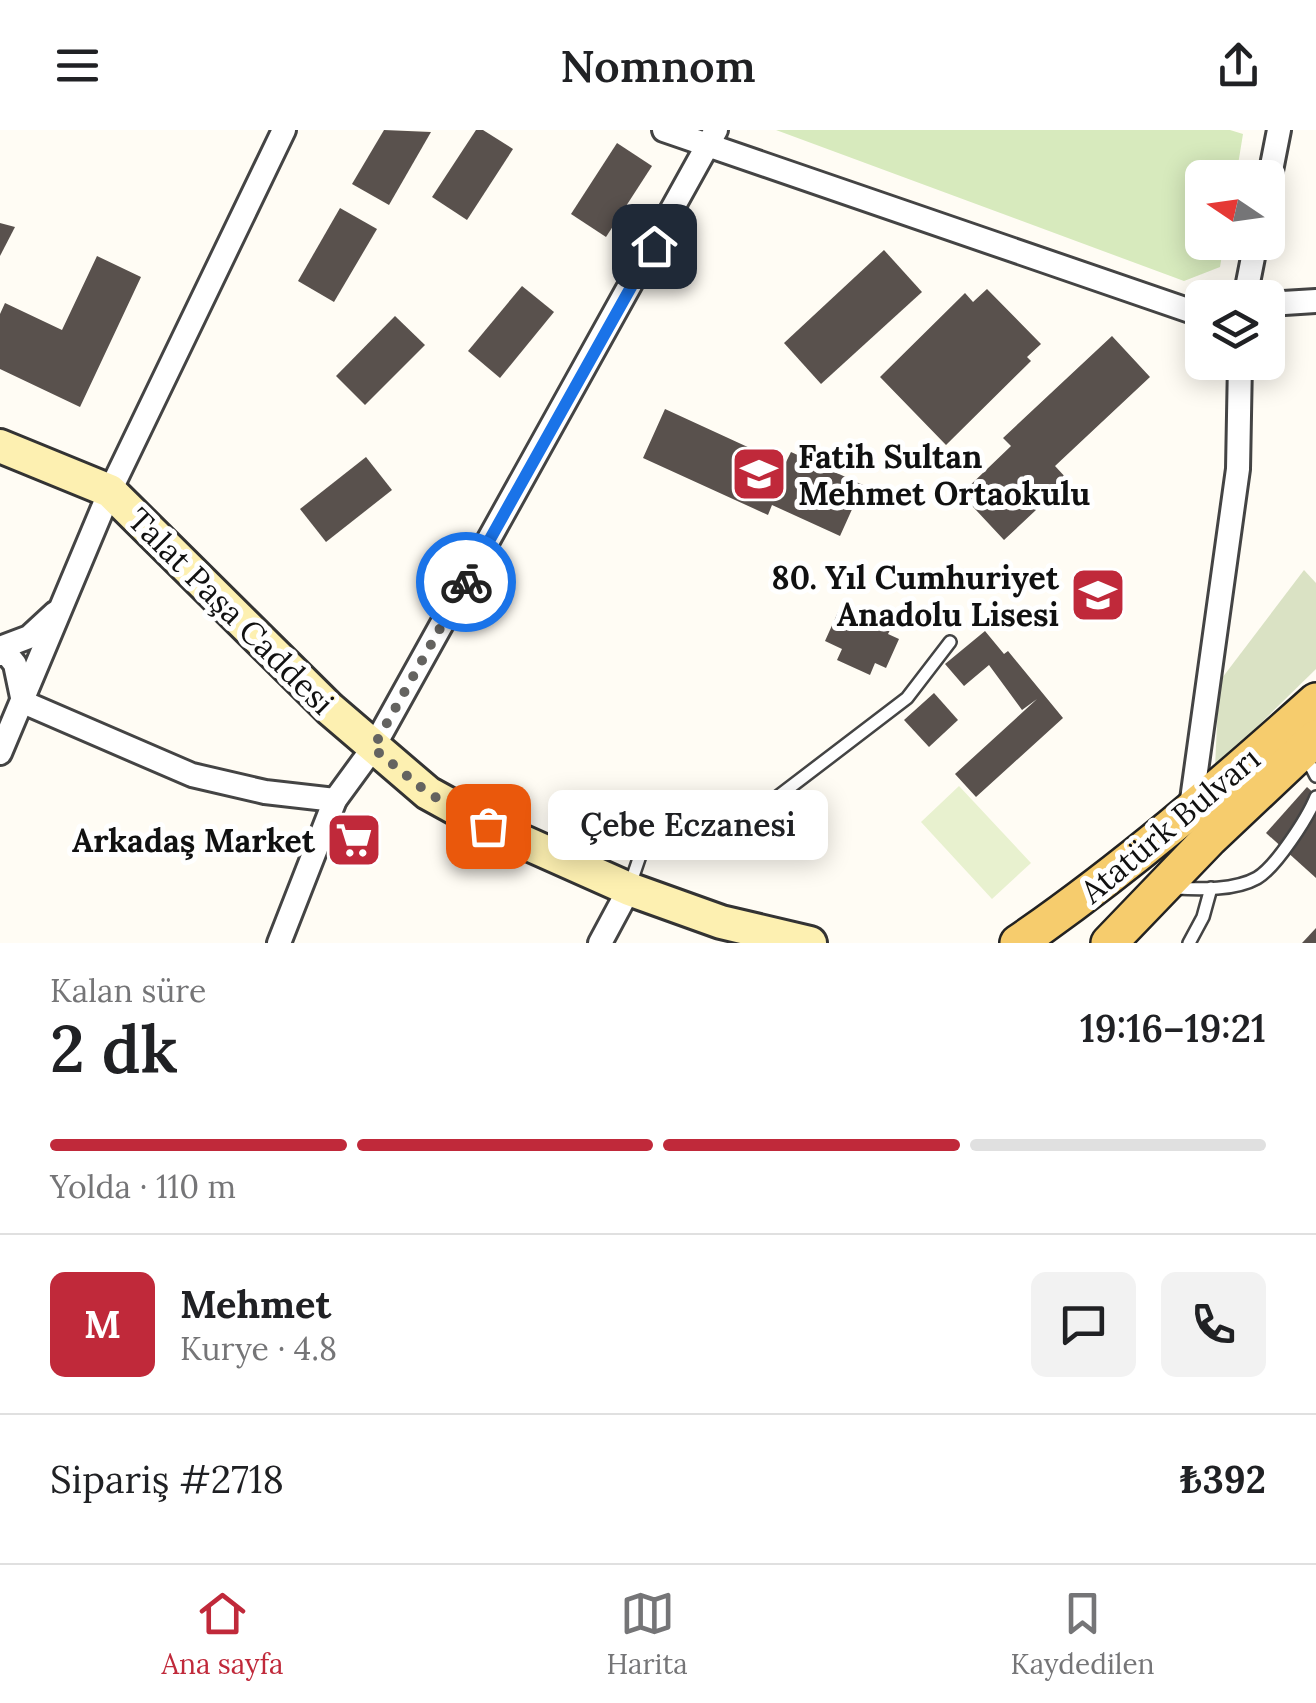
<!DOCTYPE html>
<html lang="tr">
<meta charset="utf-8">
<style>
:root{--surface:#fff;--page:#f2f2f2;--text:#202124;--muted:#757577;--line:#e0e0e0;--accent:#c0293a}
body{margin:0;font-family:Lora,serif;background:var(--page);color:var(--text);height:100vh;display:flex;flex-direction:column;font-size:38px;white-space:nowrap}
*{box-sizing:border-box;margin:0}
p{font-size:32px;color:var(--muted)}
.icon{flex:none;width:55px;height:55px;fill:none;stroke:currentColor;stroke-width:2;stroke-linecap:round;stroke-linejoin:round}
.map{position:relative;height:813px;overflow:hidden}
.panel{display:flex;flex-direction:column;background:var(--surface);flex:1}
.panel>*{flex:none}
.needle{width:65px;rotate:283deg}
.tools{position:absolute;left:1185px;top:30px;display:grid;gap:20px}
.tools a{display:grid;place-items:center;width:100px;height:100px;border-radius:15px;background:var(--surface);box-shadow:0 5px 25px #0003;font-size:50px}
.pin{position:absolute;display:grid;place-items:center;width:85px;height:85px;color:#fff;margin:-42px;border-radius:20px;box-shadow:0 5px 15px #0006}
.courier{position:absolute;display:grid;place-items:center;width:100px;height:100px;margin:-50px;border:8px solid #1a73e8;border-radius:50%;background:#fff;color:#222;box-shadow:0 2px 12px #0007}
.bubble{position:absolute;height:70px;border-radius:15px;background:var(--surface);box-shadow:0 5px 25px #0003;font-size:32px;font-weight:600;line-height:70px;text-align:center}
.headline em{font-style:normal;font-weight:600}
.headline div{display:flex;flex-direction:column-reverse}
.headline{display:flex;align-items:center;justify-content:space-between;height:170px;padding:0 50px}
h1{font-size:65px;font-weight:600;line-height:75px}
.bar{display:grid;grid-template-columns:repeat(4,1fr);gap:15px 10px;align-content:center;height:120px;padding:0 50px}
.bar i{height:12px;border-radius:8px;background:var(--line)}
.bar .active{background:var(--accent)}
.bar p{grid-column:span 4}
.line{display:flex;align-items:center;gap:25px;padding:0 50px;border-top:2px solid var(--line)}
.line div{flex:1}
.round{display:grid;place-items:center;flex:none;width:105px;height:105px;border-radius:15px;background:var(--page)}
header{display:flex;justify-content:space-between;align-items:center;height:130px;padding:0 50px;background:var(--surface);font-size:45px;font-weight:600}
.tabs{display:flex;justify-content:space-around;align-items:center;height:140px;border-top:2px solid var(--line);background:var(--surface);font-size:28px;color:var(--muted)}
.tabs a{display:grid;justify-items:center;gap:5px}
.tabs .active{color:var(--accent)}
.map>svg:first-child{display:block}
.green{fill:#d7eabd}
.cemetery{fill:#dae2c4}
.pitch{fill:#e8f1cf}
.building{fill:#59514d}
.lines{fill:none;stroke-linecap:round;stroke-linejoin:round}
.service-casing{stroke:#444;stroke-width:16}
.minor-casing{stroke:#444;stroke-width:28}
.secondary-casing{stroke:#333;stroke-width:38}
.primary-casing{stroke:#222;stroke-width:40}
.service{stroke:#fff;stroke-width:11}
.minor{stroke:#fff;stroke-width:22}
.secondary{stroke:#fdf0b1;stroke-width:32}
.primary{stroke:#f6cc6d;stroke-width:35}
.done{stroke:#646360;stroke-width:10;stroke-dasharray:0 18}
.route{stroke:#1a73e8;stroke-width:12}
.labels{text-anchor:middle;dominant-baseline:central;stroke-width:10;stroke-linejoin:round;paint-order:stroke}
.poi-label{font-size:32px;font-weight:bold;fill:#111;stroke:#fff;text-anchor:end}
.street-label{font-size:32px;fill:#111;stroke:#fff}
</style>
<header><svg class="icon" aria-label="menu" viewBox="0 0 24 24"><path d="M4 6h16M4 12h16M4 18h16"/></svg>Nomnom<svg class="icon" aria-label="share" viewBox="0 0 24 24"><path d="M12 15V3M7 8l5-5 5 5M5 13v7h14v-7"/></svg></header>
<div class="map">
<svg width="1316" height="813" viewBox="0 0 1316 813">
<rect width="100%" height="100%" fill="#fffcf4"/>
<path class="green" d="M776 0H1230L1243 4 1236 47 1202 48V112L1224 113 1220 137 1184 151Z"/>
<path class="cemetery" d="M1304 440 1316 453V539L1215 638 1219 552Z"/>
<path class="pitch" d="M959 656 1031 733 992 769 921 692Z"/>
<g class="building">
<path d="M384 0 431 2 389 75 352 54Z"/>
<path d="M476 0H483L513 19 467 90 432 67Z"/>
<path d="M617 13 652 36 606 107 571 84Z"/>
<path d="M340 78 377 99 334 172 298 151Z"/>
<path d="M0 93 15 97 0 126Z"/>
<path d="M884 120 922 162 821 254 784 213Z"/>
<path d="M97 126 141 147 80 277 0 239V184L5 173 62 200Z"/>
<path d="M522 156 554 182 500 248 468 221Z"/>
<path d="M987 159 1041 214 1027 227 1031 231 946 315 880 247 965 163 973 172Z"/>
<path d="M395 186 425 215 365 275 336 246Z"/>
<path d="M1112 206 1150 247 1055 336 1068 350 1004 410 961 364 1011 316 1003 308Z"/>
<path d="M665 279 785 334 791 322 863 355 840 406 772 375 768 385 643 328Z"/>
<path d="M366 327 392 360 326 412 300 379Z"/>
<path d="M861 477 894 492 888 504 899 509 886 538 875 533 870 545 837 530 842 519 825 511 838 482 855 489Z"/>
<path d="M985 501 1004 524 1008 521 1063 588 976 667 955 644 1037 569 1022 580 989 535 964 556 945 534Z"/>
<path d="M934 563 958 590 929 617 904 590Z"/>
<path d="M1307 657 1316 665V748L1266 703Z"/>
<path d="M1316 798V813H1302Z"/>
</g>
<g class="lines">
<g class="service-casing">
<g id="service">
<path d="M1304 623 1316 646"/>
<path d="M629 758 646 708 660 690 680 683 714 678H763L907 568 950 512"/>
<path d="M1172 758C1198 759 1234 761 1257 748 1276 737 1308 687 1316 667"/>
<path d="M1189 813 1203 787 1211 758"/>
</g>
</g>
<g class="minor-casing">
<g id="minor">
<path d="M664 0 1202 185"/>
<path d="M1268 56 1279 0"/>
<path d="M1245 168 1256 112"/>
<path d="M1268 174 1316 171"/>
<path d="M0 518 29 507 55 483"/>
<path d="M0 524H7L15 534 23 572 192 645 265 662 335 670"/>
<path d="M0 623 110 361 284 0"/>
<path d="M1190 684 1238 339 1240 232"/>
<path d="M279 813 335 670 373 618 716 0"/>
<path d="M600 813 629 759"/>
</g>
</g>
<g class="secondary-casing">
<path id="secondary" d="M0 316 110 361 330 579 428 663 488 696 629 759 721 792 810 813"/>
</g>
<g class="primary-casing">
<g id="primary">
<path d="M1018 813C1124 740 1220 657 1316 571"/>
<path d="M1109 813 1209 709 1316 608"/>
</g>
</g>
<use href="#service" class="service"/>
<use href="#minor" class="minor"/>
<use href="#secondary" class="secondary"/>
<use href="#primary" class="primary"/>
</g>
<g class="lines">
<path class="done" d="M466 452 373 618 428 663 488 696"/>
<path class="route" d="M466 452 654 116"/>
</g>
<defs>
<g id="school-square" transform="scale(2.875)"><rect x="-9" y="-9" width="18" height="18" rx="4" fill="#c0293a" stroke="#fff"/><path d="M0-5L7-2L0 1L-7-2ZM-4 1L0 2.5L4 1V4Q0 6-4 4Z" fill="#fff"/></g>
<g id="supermarket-square" transform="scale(2.875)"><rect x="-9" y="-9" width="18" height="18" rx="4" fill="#c0293a" stroke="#fff"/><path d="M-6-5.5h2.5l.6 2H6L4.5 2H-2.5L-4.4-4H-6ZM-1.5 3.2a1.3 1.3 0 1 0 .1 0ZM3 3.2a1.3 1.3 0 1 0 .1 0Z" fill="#fff"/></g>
</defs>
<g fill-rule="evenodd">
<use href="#school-square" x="759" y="344"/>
<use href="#school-square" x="1098" y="465"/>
<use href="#supermarket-square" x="354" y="710"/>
</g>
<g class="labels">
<g class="poi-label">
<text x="798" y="326" text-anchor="start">Fatih Sultan<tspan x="798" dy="37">Mehmet Ortaokulu</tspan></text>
<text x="1059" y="447">80. Yıl Cumhuriyet<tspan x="1059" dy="37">Anadolu Lisesi</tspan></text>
<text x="315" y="710">Arkadaş Market</text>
</g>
<g class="street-label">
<text transform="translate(231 481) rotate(45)">Talat Paşa Caddesi</text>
<text transform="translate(1170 695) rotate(-40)">Atatürk Bulvarı</text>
</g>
</g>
</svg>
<div class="tools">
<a><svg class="needle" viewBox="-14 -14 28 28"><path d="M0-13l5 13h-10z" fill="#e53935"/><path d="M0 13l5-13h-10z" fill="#757577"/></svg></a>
<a><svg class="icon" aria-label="layers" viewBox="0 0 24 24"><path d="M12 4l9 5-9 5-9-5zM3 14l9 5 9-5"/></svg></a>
</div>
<div class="pin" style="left:488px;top:696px;background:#ea580c"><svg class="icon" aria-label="bag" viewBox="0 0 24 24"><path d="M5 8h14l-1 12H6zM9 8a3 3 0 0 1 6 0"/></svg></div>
<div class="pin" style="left:654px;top:116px;background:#1f2937"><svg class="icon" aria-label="home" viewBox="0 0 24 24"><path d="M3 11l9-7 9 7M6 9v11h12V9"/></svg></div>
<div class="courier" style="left:466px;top:452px"><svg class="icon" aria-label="bike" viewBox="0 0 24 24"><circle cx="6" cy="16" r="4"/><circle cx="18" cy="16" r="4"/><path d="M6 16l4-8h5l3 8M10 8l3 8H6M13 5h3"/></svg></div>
<div class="bubble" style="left:548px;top:660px;width:280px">Çebe Eczanesi</div>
</div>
<section class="panel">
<div class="headline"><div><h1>2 dk</h1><p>Kalan süre</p></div><em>19:16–19:21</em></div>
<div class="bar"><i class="active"></i><i class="active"></i><i class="active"></i><i></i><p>Yolda · 110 m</p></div>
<div class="line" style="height:180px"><b class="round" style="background:var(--accent);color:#fff">M</b><div><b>Mehmet</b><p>Kurye · 4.8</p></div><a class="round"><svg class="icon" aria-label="chat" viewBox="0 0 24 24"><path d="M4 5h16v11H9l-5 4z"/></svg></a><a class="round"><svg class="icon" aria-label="phone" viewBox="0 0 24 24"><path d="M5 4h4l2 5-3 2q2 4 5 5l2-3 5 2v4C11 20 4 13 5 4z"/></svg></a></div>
<div class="line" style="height:130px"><div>Sipariş #2718</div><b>₺392</b></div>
</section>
<nav class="tabs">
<a class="active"><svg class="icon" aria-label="home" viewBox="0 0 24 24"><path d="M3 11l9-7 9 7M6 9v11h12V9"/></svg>Ana sayfa</a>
<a><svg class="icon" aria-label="map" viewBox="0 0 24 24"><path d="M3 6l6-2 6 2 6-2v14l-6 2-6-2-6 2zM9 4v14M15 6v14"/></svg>Harita</a>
<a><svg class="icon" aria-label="saved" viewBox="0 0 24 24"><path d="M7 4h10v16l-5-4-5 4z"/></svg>Kaydedilen</a>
</nav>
